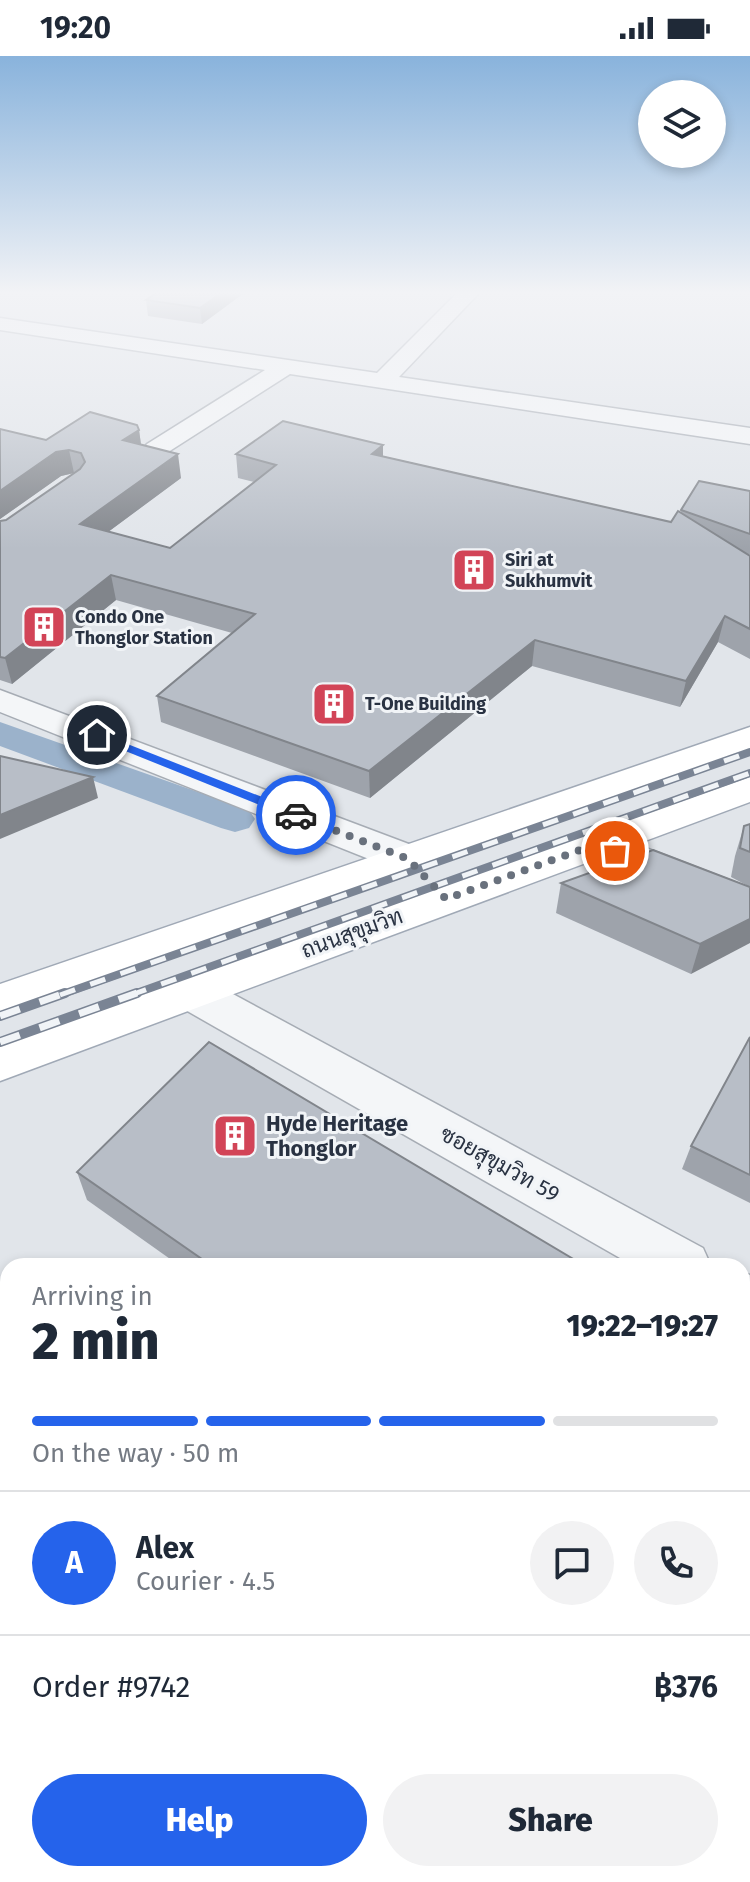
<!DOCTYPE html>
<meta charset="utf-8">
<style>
:root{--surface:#fff;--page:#f2f2f3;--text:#1f2937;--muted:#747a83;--line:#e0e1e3;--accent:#2563eb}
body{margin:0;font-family:"Fira Sans",Sarabun,sans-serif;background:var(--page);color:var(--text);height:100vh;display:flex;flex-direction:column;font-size:30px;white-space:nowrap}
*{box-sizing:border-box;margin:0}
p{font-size:26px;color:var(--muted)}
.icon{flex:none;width:44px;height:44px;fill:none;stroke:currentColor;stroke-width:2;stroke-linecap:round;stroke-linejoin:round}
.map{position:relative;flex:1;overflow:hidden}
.sheet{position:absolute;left:0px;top:1202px;width:750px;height:624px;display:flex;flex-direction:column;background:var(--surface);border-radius:24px 24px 0 0;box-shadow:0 4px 12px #0003}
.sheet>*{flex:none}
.tools{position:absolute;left:638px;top:24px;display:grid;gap:16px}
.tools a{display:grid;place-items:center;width:88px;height:88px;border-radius:50%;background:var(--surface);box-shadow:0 4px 12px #0003;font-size:40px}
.pin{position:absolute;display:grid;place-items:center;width:68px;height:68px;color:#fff;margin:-34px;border:4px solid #fff;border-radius:50%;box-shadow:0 2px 8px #0007}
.courier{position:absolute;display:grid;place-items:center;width:80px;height:80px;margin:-40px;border:6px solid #2563eb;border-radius:50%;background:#fff;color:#222;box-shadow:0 2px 10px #0007}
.headline em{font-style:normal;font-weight:800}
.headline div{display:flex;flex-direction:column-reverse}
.headline{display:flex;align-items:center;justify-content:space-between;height:136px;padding:0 32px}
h1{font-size:52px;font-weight:800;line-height:60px}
.bar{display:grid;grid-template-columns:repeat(4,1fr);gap:12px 8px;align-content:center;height:96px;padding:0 32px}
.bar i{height:10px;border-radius:6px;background:var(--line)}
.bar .on{background:var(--accent)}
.bar p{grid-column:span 4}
.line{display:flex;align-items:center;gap:20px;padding:0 32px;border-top:2px solid var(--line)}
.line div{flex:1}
.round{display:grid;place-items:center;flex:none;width:84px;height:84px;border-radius:42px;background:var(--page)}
.cta{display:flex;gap:16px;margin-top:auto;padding:16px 32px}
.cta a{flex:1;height:92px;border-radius:48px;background:var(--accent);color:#fff;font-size:32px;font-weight:800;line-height:92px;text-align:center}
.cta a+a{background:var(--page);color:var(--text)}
.status{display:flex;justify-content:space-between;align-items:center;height:56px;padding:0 40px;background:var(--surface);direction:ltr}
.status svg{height:22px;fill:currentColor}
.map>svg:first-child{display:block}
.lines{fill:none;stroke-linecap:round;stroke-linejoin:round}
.canal{fill:#9bb2cb;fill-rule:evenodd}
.minor-casing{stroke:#a6acb4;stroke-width:3}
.major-casing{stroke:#a0a9b6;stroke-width:3}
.minor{fill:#f4f6f8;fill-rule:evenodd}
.major{fill:#fff;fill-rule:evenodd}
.rail-far1-casing{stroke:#7a8494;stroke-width:8}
.rail-casing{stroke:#7a8494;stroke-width:10}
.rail-far1{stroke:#f1f4f7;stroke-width:5;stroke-dasharray:16;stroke-linecap:butt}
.rail{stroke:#f1f4f7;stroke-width:7;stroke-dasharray:21;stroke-linecap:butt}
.wall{fill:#9ea3ab}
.shaded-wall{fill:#81858b}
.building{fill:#b8bec7;stroke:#81858b;stroke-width:2}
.route{fill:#2563eb}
.done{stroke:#69717d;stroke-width:8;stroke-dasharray:0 14.4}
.labels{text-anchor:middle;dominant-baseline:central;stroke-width:6;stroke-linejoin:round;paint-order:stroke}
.far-poi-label{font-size:18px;font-weight:bold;fill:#293242;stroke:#f1f4f7;text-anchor:start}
.street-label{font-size:22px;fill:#293242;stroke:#f1f4f7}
.poi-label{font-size:22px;font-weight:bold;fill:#293242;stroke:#f1f4f7;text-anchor:start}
</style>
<div class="status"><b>19:20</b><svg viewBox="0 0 49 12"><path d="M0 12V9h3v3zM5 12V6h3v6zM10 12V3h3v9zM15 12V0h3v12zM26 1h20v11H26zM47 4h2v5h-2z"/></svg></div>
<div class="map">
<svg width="750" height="1826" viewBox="0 0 750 1826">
<rect width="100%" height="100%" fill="#e1e5ea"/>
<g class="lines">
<path class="canal" d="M0 666 249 754 255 763 249 772 235 776 221 772 0 690Z"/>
<g class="minor-casing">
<g id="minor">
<path d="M457 237H479L399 321 750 372V388L290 318 165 398H147L143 393 147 388 265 314 0 274V262L377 317Z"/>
<path d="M0 634 422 793 428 803 422 813 408 817 394 813 0 656Z"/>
<path d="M599 774 750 832V863L585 796 579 787 585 778Z"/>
<path d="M191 919 207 924 703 1192 711 1210H634L175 948 169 936 175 924Z"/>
<path d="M742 1216 750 1219V1273L742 1270Z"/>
<path d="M750 1368V1446L742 1449V1371Z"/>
<path d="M537 1818H613L610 1826H534Z"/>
</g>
</g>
<g class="major-casing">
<g id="major">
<path d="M750 671V694L0 963V928Z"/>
<path d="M750 721V746L0 1025V987Z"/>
</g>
</g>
<use href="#minor" class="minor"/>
<use href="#major" class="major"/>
<g class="rail-far1-casing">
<g id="rail-far1">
<path d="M60 939 750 696"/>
<path d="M131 939 750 717"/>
</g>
</g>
<g class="rail-casing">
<g id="rail">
<path d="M0 960 65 937"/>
<path d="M0 986 137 937"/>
</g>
</g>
<use href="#rail-far1" class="rail-far1"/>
<use href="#rail" class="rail"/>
</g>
<g class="wall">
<path d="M156 237H244L202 268 148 260 146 244Z"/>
<path d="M0 373 46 384 139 374 141 388 181 422 108 476 170 492 254 426 238 422 236 398 383 400 671 466 680 457 681 454 750 435V499L745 497 750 500V603L718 586 680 651 532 610 370 742 161 666 157 640 232 577 116 544 12 628 0 624V465L6 464 74 417 61 420 0 463Z"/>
<path d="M750 768V831L731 821 735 800 744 770Z"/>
<path d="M561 827 750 831 691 918 556 857Z"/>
<path d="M750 981V1147L682 1113 691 1090Z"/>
<path d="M77 1116 585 1210H180L87 1144Z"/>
</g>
<g class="shaded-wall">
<path d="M221 237H244L202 268 200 252Z"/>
<path d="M139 374 142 397 123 384Z"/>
<path d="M383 389V413L372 398Z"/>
<path d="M69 394 74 417 61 420 0 463V435L56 396Z"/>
<path d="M178 398 181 422 85 493 80 468Z"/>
<path d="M111 519 116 544 12 628 5 602Z"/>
<path d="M725 560 718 586 680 651 686 625Z"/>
<path d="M535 584 532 610 370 742 369 715Z"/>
<path d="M93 721 98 742 0 783V759Z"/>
<path d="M750 863V887L691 918 700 888Z"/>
</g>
<g class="building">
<path d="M156 237H221L200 252 146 244Z"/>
<path d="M90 356 137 369 139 374 123 384 178 398 80 468 170 492 276 409 236 398 283 365 383 389 372 398 671 466 678 455 750 500V573L725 560 686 625 535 584 369 715 157 640 255 558 111 519 5 602 0 601V465L6 464 80 413 85 406 81 397 69 394 56 396 0 435V373L46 384Z"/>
<path d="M699 425 750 435V478L681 454Z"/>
<path d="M0 700 93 721 0 759Z"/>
<path d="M750 768V796L740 792 744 770Z"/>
<path d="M653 794 750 831V863L700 888 561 827Z"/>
<path d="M750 981V1119L691 1090Z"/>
<path d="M209 986 585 1210H212L77 1116Z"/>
<path d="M8 1542V1629L0 1621V1552Z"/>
<path d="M406 1818H538L536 1824 561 1826H402Z"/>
</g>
<linearGradient id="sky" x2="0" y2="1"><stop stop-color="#89b3dc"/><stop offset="0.48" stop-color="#f2f3f6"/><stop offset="1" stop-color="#f2f3f6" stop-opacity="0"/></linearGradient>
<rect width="750" height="493" fill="url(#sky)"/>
<path class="route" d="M97 676 300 756 302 759 292 762 93 682V677Z"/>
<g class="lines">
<path class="done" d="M296 759 408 803 446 843 599 787 615 795"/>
</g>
<defs>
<g id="building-square" transform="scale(2.3)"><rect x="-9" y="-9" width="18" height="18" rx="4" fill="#d24457" stroke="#f1f4f7"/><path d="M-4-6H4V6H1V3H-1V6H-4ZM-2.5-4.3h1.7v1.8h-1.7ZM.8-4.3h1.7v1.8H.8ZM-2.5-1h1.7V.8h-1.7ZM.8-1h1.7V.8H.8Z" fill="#fff"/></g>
</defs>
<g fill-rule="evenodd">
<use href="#building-square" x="474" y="514"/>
<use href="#building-square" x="44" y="571"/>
<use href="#building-square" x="334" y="648"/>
<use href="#building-square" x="235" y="1080"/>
</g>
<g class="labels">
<g class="far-poi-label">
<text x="505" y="504">Siri at<tspan x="505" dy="21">Sukhumvit</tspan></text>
<text x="75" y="561">Condo One<tspan x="75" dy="21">Thonglor Station</tspan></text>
<text x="365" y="648">T-One Building</text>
</g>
<g class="street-label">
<text transform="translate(352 877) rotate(-20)">ถนนสุขุมวิท</text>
<text transform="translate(500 1108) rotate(29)">ซอยสุขุมวิท 59</text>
</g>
<g class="poi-label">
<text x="266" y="1067">Hyde Heritage<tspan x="266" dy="25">Thonglor</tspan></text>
</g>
</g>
</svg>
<div class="tools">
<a><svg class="icon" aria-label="layers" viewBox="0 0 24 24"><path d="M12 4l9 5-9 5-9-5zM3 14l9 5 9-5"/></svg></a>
</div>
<div class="pin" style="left:615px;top:795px;background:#ea580c"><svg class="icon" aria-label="bag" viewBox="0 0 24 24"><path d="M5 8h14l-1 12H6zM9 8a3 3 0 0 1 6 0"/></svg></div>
<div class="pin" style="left:97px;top:679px;background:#1f2937"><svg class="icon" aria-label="home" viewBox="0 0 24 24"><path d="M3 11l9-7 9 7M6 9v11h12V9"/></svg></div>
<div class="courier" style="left:296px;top:759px"><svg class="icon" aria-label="car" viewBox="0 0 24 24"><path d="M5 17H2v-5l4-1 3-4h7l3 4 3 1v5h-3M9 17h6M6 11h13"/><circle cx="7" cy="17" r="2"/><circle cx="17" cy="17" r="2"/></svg></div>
<section class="sheet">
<div class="headline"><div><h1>2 min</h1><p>Arriving in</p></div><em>19:22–19:27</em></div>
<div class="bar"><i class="on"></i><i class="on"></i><i class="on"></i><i></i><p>On the way · 50 m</p></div>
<div class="line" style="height:144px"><b class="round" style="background:var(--accent);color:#fff">A</b><div><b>Alex</b><p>Courier · 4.5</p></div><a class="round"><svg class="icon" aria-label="chat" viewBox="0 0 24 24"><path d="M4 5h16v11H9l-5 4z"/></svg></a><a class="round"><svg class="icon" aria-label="phone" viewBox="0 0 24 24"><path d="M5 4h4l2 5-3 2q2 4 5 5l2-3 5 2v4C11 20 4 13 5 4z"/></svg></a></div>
<div class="line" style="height:104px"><div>Order #9742</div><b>฿376</b></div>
<div class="cta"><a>Help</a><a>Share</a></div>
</section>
</div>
